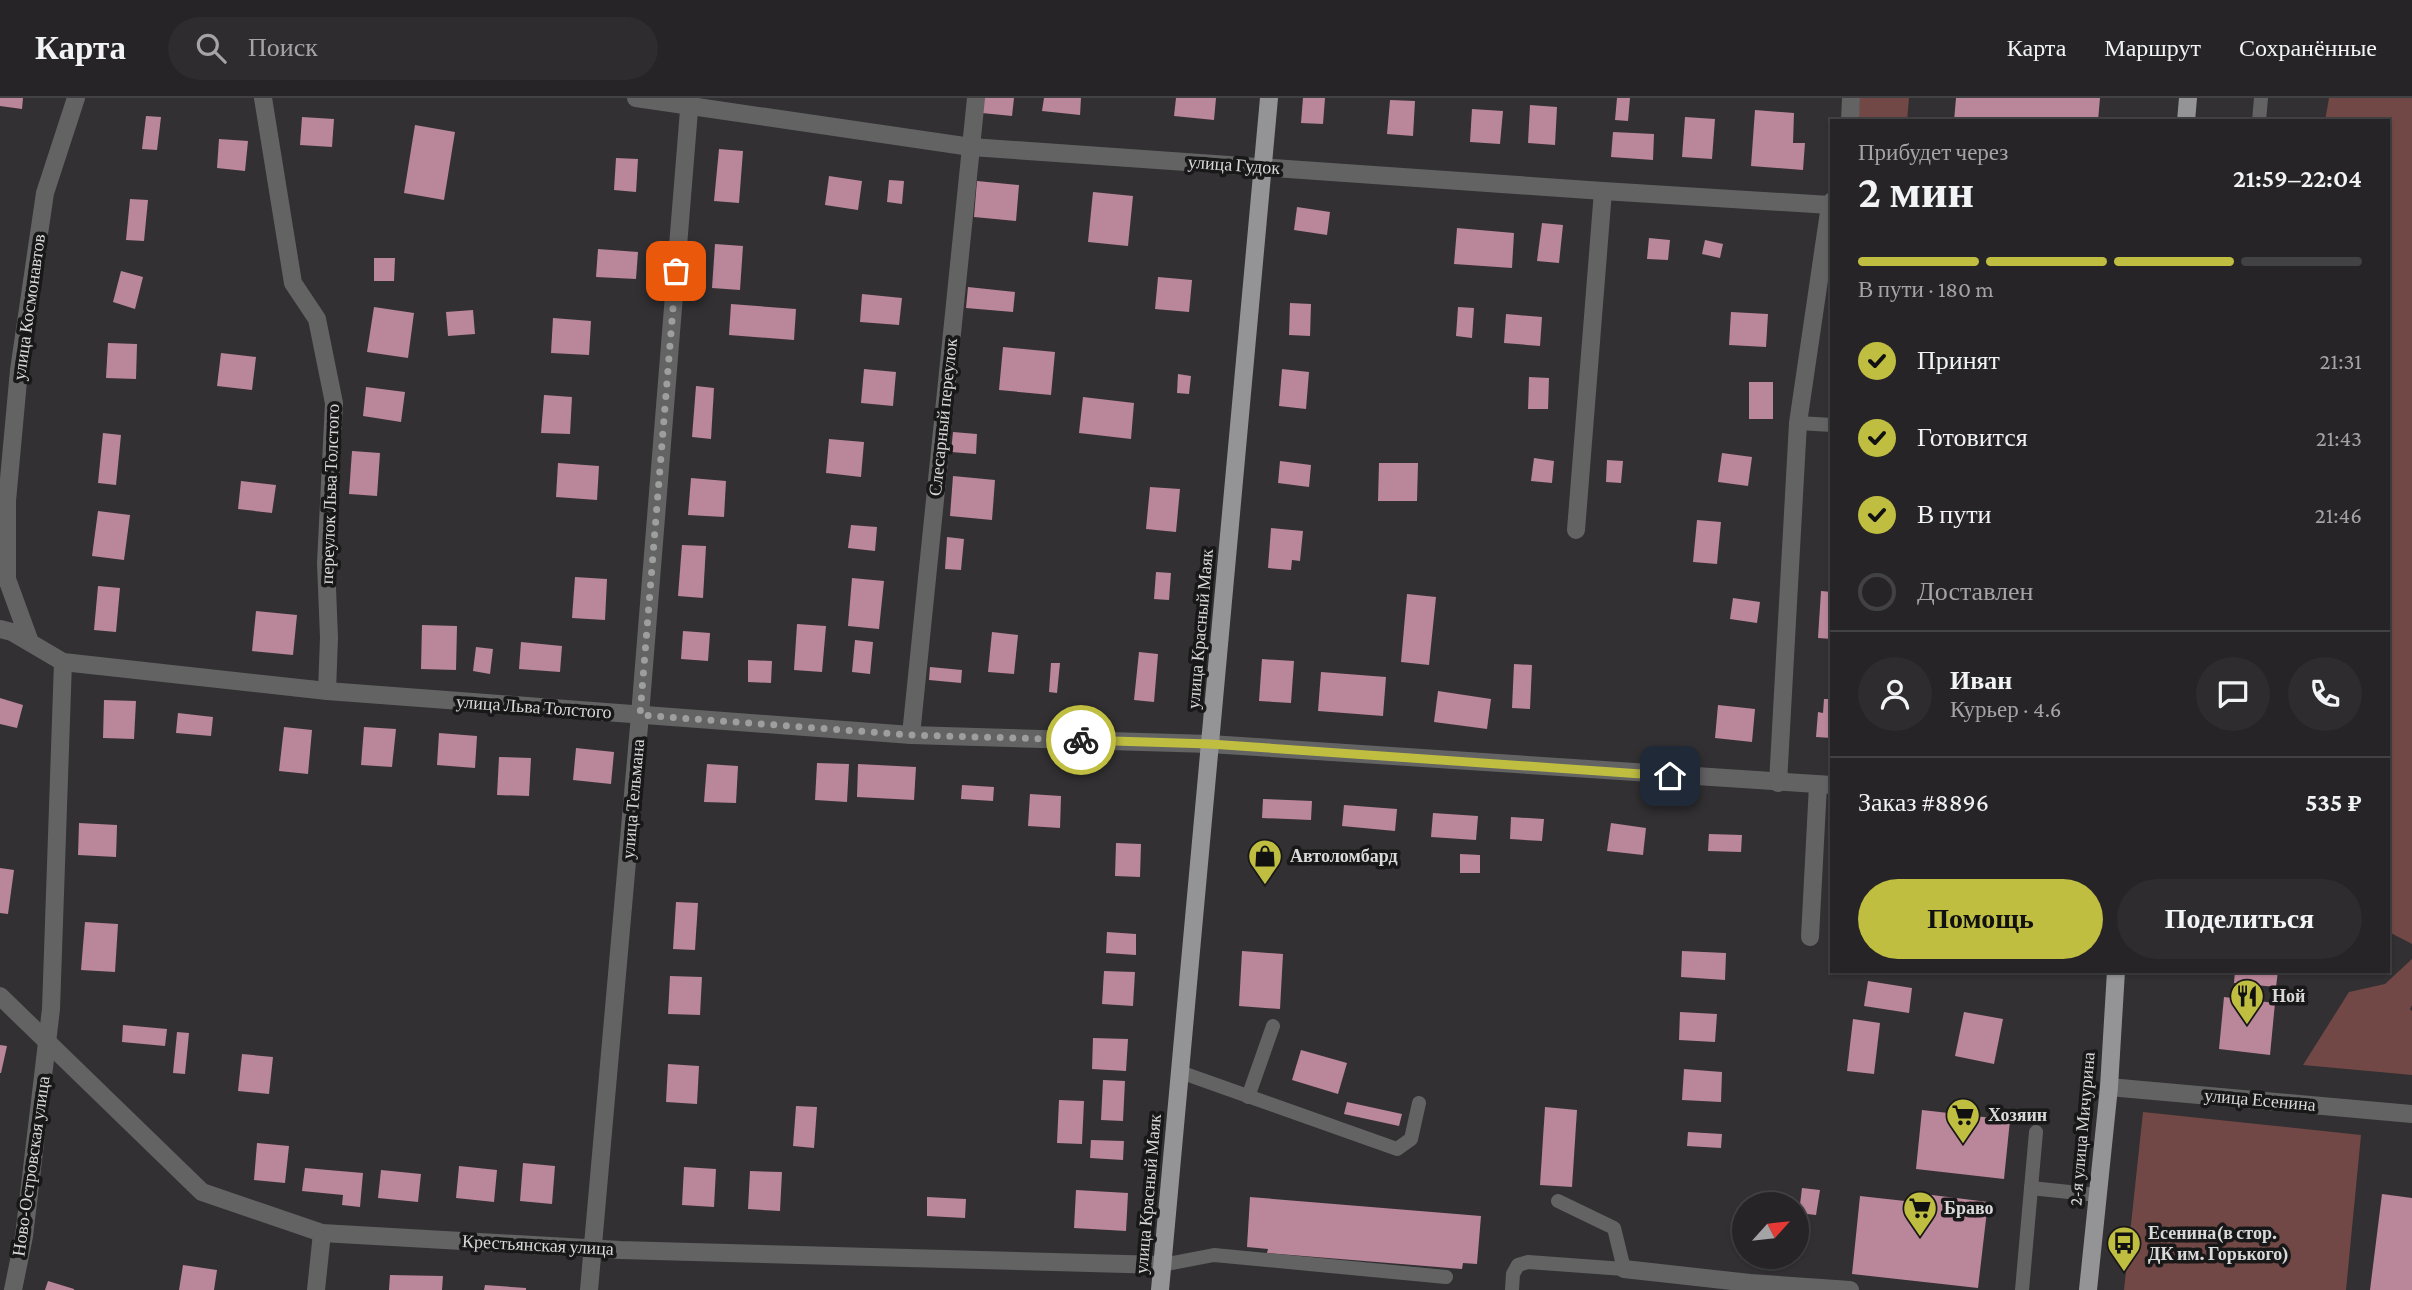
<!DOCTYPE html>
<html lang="ru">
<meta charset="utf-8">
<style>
:root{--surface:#262426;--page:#2e2c2e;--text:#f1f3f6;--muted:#a4a4a7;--line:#424143;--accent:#bfbe41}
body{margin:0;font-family:"Crimson Pro",serif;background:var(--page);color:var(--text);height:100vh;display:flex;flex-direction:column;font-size:26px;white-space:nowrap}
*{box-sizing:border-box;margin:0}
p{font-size:23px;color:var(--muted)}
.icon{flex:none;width:38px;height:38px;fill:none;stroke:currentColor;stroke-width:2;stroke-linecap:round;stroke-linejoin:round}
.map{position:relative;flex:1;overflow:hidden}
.details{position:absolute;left:1830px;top:21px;width:560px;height:854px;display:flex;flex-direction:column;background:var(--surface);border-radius:0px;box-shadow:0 2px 5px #0004,0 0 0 2px var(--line)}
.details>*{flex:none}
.needle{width:46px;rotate:63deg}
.tools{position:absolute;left:1732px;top:1094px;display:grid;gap:14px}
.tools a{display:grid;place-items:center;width:77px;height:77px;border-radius:50%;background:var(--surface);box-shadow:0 2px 5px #0004,0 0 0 2px var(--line);font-size:35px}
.pin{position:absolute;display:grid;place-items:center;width:60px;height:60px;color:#fff;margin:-30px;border-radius:14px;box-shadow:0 4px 10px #0006}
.courier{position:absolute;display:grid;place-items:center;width:70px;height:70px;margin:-35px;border:5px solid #bfbe41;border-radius:50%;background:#fff;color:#222;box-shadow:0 2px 9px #0007}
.overview em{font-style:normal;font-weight:600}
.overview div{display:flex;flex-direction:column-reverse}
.overview{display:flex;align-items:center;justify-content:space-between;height:119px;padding:0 28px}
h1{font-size:46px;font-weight:600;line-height:52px}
.bar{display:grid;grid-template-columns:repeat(4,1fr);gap:10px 7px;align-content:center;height:84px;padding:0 28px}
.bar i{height:9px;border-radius:5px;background:var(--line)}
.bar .on{background:var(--accent)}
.bar p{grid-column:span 4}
.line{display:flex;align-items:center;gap:18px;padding:0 28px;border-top:2px solid var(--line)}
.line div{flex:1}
.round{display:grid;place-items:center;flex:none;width:74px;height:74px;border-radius:37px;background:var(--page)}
ol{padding:0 28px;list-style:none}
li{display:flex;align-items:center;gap:21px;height:77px}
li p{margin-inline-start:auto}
li .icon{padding:7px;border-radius:50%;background:var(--accent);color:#111;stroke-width:4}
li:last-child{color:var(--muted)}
li i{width:38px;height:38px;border:4px solid var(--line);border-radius:50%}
.cta{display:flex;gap:14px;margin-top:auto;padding:14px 28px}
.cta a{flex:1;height:80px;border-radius:42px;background:var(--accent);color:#111;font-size:28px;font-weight:600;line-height:80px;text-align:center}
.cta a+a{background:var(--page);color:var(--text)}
header{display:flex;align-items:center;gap:42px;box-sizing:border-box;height:98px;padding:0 35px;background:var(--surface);border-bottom:2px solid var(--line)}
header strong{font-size:33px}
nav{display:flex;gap:38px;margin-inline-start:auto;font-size:24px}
.search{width:490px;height:63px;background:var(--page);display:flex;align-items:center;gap:18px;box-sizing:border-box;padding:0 24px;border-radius:38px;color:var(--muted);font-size:26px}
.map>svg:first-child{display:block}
.green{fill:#714845}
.building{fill:#ba8699}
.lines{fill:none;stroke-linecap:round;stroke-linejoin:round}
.lane{stroke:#636364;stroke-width:14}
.street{stroke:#636364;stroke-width:18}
.primary{stroke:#949396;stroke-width:18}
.done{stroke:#9f9e9f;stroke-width:7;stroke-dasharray:0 12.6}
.route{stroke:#bfbe41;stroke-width:9}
.labels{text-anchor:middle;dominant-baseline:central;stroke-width:7;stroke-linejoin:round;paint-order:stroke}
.street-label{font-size:18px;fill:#dad9da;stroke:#191819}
.poi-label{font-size:18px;font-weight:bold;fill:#dad9da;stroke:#191819;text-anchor:start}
</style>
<header>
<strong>Карта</strong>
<div class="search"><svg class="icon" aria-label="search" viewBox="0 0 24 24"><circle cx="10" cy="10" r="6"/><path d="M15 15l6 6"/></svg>Поиск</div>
<nav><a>Карта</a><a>Маршрут</a><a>Сохранённые</a></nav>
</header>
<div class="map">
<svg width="2412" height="1192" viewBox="0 0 2412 1192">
<rect width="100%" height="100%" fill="#323032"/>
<g class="green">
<path d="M1860 0H1909L1907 23H1858Z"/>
<path d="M2329 0H2412V846L2389 834V23H2325Z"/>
<path d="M2412 861V907L2410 911 2412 913V977L2303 967 2349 894 2385 886Z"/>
<path d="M2143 1014 2361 1037 2346 1192H2124Z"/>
</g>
<g class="building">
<path d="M0 0H23L22 11 0 8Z"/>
<path d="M983 0H1014L1012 18 982 15Z"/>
<path d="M1044 0H1081L1080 17 1042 13Z"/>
<path d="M1176 0H1216L1214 22 1174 18Z"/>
<path d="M1303 0H1325L1323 26 1301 25Z"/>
<path d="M1617 0H1630L1628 23 1615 22Z"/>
<path d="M1956 0H2100L2098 23H1954Z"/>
<path d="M1390 2 1415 3 1413 38 1387 36Z"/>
<path d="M1530 7 1557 9 1555 47 1528 45Z"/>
<path d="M1472 11 1503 13 1500 46 1470 44Z"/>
<path d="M1755 12 1794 15 1793 45H1805L1803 72 1751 68Z"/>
<path d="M146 18 161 19 157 52 142 51Z"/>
<path d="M302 19 334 21 332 49 300 47Z"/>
<path d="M1685 19 1715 21 1712 61 1682 59Z"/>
<path d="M415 27 455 34 444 102 404 95Z"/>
<path d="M1613 34 1654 36 1653 62 1611 59Z"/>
<path d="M219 41 248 43 245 73 217 70Z"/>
<path d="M719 51 743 53 739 105 714 103Z"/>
<path d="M616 60 638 61 636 94 614 92Z"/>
<path d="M829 78 862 83 858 112 825 107Z"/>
<path d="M889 82 904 83 902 106 887 104Z"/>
<path d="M977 83 1019 87 1016 123 974 119Z"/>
<path d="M1093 94 1133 98 1128 148 1088 144Z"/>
<path d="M130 101 148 102 144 143 126 142Z"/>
<path d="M1297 109 1330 114 1327 137 1294 132Z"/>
<path d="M1542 125 1563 127 1559 165 1537 163Z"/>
<path d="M1457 130 1514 135 1512 170 1454 166Z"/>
<path d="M1649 140 1670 142 1668 162 1647 161Z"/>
<path d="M1705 142 1723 146 1720 160 1702 156Z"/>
<path d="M715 146 743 148 740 192 712 190Z"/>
<path d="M598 151 638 154 636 181 596 179Z"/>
<path d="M374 160H395L394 183H374Z"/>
<path d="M121 173 143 179 135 211 113 204Z"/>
<path d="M1158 179 1192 182 1189 214 1155 211Z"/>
<path d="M968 189 1015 194 1013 214 966 210Z"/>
<path d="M862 196 902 200 899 227 860 224Z"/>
<path d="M1290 205 1311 206 1310 238 1289 237Z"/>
<path d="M731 206 796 211 794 242 729 237Z"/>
<path d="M374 209 414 215 408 260 367 254Z"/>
<path d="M1458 209 1474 210 1472 240 1456 238Z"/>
<path d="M473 212 475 236 448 238 446 214Z"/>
<path d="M1731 214 1768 216 1766 249 1729 247Z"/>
<path d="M1506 216 1542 219 1540 248 1504 245Z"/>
<path d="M553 220 591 223 589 257 551 255Z"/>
<path d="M108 245 137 246 136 281 106 280Z"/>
<path d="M1003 249 1055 254 1051 297 999 292Z"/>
<path d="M221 255 256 259 252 292 217 288Z"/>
<path d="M864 271 896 274 893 308 861 305Z"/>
<path d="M1282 271 1309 274 1306 311 1279 308Z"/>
<path d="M1178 276 1191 278 1189 296 1177 295Z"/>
<path d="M1529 279 1549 280 1548 311H1528Z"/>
<rect x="1749" y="284" width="24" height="37"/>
<path d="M696 288 714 290 711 341 692 339Z"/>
<path d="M366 289 405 294 401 324 363 318Z"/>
<path d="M544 297 572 299 570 336 541 335Z"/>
<path d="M1083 299 1134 305 1131 341 1079 335Z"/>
<path d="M953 334 977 336 976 356 951 354Z"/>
<path d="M103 335 121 337 116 387 98 385Z"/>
<path d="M829 341 864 344 861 379 826 375Z"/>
<path d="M352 353 380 355 377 398 349 396Z"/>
<path d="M1722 355 1752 359 1748 388 1718 384Z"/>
<path d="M1534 360 1554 363 1552 385 1531 383Z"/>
<path d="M1607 362 1623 363 1621 385 1606 384Z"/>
<path d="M1280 363 1311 367 1309 389 1278 385Z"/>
<path d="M558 365 599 368 597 402 556 399Z"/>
<path d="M1379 365H1418L1417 403H1378Z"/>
<path d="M953 378 995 382 992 422 950 418Z"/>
<path d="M691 380 726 383 724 419 688 417Z"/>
<path d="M241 383 276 387 272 415 238 411Z"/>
<path d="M1150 389 1180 391 1176 434 1146 431Z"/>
<path d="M98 413 130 417 124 462 92 458Z"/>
<path d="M1697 422 1721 424 1717 466 1693 464Z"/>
<path d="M851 427 877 429 875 453 848 450Z"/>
<path d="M1271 430 1303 433 1300 463 1292 462 1291 472 1268 470Z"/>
<path d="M947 439 964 441 961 472 945 471Z"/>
<path d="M682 447 706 448 703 500 678 498Z"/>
<path d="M1156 474 1171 475 1169 502 1154 501Z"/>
<path d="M575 479 607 481 605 522 572 520Z"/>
<path d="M852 480 884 483 879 531 848 528Z"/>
<path d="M98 488 120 490 116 534 94 532Z"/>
<path d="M1821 493 1832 494V541L1818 540Z"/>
<path d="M1407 496 1436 499 1429 567 1401 564Z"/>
<path d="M1733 500 1760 504 1757 525 1730 521Z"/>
<path d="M256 513 297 517 293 557 252 553Z"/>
<path d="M797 526 826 528 822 574 794 572Z"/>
<path d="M422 527 457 528 456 572 421 571Z"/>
<path d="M683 533 710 535 708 563 681 561Z"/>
<path d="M992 534 1018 537 1014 576 988 574Z"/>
<path d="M855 542 873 544 870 576 852 574Z"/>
<path d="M521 544 562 548 560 574 519 571Z"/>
<path d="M476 549 493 551 490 576 473 573Z"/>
<path d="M1139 554 1158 556 1154 604 1134 602Z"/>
<path d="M1262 561 1294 563 1291 605 1259 603Z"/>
<path d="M748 562 772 563 771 585 748 584Z"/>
<path d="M1051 565H1060L1057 595 1049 594Z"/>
<path d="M1514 566 1532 567 1530 611 1512 610Z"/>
<path d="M930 569 962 572 961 585 929 582Z"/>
<path d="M1321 574 1386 579 1383 618 1318 613Z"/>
<path d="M1438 593 1491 601 1487 631 1434 624Z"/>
<path d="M0 600 23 607 17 630 0 626Z"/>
<path d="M1824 601H1832V640L1816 639 1818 614 1823 615Z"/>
<path d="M104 602 136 603 134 641 103 640Z"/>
<path d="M1718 607 1755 611 1752 644 1715 640Z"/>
<path d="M178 615 213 619 211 638 176 635Z"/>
<path d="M284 629 312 632 308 676 279 673Z"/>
<path d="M364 629 396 631 392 669 361 667Z"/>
<path d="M439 635 477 638 475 670 437 667Z"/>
<path d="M576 650 614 654 611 686 573 682Z"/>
<path d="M499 659 531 660 529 698 497 697Z"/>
<path d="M817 665 849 666 847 704 815 702Z"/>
<path d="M707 666 738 668 736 705 704 704Z"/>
<path d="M858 666 916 669 914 702 857 699Z"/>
<path d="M962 687 994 689 993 703 961 701Z"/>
<path d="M1030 696 1061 698 1060 730 1028 728Z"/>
<path d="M1263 701 1312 703 1311 722 1262 720Z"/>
<path d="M1344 707 1397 711 1395 733 1342 728Z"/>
<path d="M1433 715 1478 718 1476 742 1431 739Z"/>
<path d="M1511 719 1544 721 1542 743 1510 741Z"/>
<path d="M79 725 117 727 116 759 78 757Z"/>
<path d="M1611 725 1646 730 1643 757 1607 753Z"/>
<path d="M1709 736 1742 737 1741 754 1708 753Z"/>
<path d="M1116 745 1141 746 1140 779 1115 778Z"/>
<path d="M1460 756 1480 757V775H1460Z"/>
<path d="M0 770 14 772 8 816 0 815Z"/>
<path d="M676 804 698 805 695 852 673 851Z"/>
<path d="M85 824 118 826 115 874 81 872Z"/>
<path d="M1107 834 1136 836V857L1106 855Z"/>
<path d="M1242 853 1283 856 1280 911 1239 908Z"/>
<path d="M1682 853 1726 855 1725 882 1681 879Z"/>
<path d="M1104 873 1135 874 1133 908 1102 906Z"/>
<path d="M2235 873H2278L2276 889 2234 885Z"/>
<path d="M670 878 702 879 700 917 668 916Z"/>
<path d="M1868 883 1912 890 1909 915 1864 908Z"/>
<path d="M2224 899 2275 905 2270 957 2219 951Z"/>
<path d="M1680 914 1717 916 1715 944 1679 942Z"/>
<path d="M1964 914 2003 921 1994 966 1955 958Z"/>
<path d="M1853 921 1880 925 1874 976 1847 973Z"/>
<path d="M123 927 167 931 165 948 122 944Z"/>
<path d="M177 934 189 935 185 976 173 975Z"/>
<path d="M1093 940 1128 941 1126 973 1092 971Z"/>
<path d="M0 947 7 948 1 975H0Z"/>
<path d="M1301 952 1347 965 1338 996 1292 982Z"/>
<path d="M242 956 273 959 269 996 238 993Z"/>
<path d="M668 966 699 968 697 1006 666 1004Z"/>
<path d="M1684 971 1722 974 1721 1004 1682 1002Z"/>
<path d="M1103 982 1125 983 1123 1023 1101 1022Z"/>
<path d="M1059 1002 1084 1003 1082 1046 1057 1045Z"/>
<path d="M1347 1004 1402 1016 1399 1028 1344 1016Z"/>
<path d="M796 1008 817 1009 814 1050 793 1048Z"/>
<path d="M1545 1009 1577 1012 1572 1089 1540 1087Z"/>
<path d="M1922 1012 2010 1022 2004 1081 1916 1071Z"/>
<path d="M1688 1034 1722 1036 1721 1050 1687 1048Z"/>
<path d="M1091 1042 1124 1043 1123 1062 1090 1060Z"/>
<path d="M257 1045 289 1048 285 1085 254 1082Z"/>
<path d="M523 1065 555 1068 552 1106 520 1103Z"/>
<path d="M459 1068 497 1072 494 1104 456 1100Z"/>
<path d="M684 1069 716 1071 714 1109 682 1107Z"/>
<path d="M305 1070 363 1075 360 1109 342 1107 343 1097 302 1093Z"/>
<path d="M381 1072 421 1076 418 1104 378 1100Z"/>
<path d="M750 1073 782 1074 780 1113 748 1111Z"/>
<path d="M1802 1090 1820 1092 1816 1117 1799 1115Z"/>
<path d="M1076 1092 1128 1095 1126 1133 1074 1130Z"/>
<path d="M1924 1096 1988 1104 1978 1190 1852 1176 1860 1098 1923 1105Z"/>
<path d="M2382 1096 2412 1100V1192H2370Z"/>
<path d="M927 1099 966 1101 965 1120 927 1118Z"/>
<path d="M1250 1099 1481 1118 1477 1166 1463 1165 1462 1171 1267 1155 1268 1151 1247 1149Z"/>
<path d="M183 1167 217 1172 214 1192H179Z"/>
<path d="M390 1177 443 1178 442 1192H389Z"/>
<path d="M48 1183 74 1191V1192H45Z"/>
<path d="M485 1187 526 1190V1192H484Z"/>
</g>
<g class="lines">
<g class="lane">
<path d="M2259 23 2261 0"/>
<path d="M1798 325 1832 327"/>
<path d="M1180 974 1397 1051 1411 1041 1419 1005"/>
<path d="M1248 999 1273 928"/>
<path d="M2031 1090 2098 1097"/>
<path d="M1162 1167 1214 1157 1446 1179"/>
<path d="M1512 1192 1513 1176 1518 1167 1528 1164 1624 1171 1614 1130 1558 1103"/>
<path d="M2022 1192 2036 1034"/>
</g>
<g class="street">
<path d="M263 0 293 185 317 221 334 305 326 465 329 540 327 593"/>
<path d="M636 0 971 49 1603 93 1830 107 1832 103"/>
<path d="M1850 23 1851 0"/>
<path d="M1576 432 1603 93"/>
<path d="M0 531 12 534 63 564 327 593 911 637 1210 646 1832 687"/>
<path d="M30 544 7 481V403L19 272 45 95 76 0"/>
<path d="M911 637 976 0"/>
<path d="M1778 685 1798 325 1830 107"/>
<path d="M1810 839 1818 687"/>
<path d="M0 898 202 1094 322 1135 620 1152 1162 1167"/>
<path d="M2109 989 2412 1016"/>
<path d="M1624 1171 1750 1185 1850 1192"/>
<path d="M13 1192 24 1138 51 911 63 564"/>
<path d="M316 1192 322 1135"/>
<path d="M589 1192 640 617 690 0"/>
</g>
<g class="primary">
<path d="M2186 23 2188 0"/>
<path d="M1160 1192 1269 0"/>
<path d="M2088 1192 2109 989 2116 873"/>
</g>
</g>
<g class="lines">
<path class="done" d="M676 173 640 617 911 637 1081 642"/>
<path class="route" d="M1081 642 1210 646 1670 678"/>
</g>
<defs>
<g id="shop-pin" transform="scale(1.75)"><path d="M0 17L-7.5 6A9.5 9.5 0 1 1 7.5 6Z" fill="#bfbe41" stroke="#191819"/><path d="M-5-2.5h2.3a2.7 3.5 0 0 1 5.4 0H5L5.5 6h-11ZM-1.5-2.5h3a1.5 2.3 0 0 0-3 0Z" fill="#111"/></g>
<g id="restaurant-pin" transform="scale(1.75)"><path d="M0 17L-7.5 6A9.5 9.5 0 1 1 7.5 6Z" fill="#bfbe41" stroke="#191819"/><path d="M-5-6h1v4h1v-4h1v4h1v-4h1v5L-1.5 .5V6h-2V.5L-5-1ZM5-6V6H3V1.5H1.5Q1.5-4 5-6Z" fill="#111"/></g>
<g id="supermarket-pin" transform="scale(1.75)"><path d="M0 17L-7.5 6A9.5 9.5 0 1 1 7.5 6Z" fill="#bfbe41" stroke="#191819"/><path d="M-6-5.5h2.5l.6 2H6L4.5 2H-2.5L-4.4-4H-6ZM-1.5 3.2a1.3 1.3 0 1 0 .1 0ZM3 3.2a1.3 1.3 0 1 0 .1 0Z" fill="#111"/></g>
<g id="bus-pin" transform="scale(1.75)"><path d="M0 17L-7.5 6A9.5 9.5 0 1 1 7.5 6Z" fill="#bfbe41" stroke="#191819"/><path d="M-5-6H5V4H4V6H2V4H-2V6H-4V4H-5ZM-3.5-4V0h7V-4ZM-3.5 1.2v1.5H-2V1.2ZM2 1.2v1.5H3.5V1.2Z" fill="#111"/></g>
</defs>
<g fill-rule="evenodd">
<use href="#shop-pin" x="1265" y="758"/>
<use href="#restaurant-pin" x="2247" y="898"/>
<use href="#supermarket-pin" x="1963" y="1017"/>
<use href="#supermarket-pin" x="1920" y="1110"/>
<use href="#bus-pin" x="2124" y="1145"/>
</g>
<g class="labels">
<g class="street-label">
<text transform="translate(1234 67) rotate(4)">улица Гудок</text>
<text transform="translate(29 209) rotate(-82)">улица Космонавтов</text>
<text transform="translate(943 319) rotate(-84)">Слесарный переулок</text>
<text transform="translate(330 396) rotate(-88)">переулок Льва Толстого</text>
<text transform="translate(1200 531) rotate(-85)">улица Красный Маяк</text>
<text transform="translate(534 609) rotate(4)">улица Льва Толстого</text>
<text transform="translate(633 701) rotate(-85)">улица Тельмана</text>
<text transform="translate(2260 1002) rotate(5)">улица Есенина</text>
<text transform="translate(2082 1031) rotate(-85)">2-я улица Мичурина</text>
<text transform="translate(31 1068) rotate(-82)">Ново-Островская улица</text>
<text transform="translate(1148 1096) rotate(-85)">улица Красный Маяк</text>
<text transform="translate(538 1147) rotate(3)">Крестьянская улица</text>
</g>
<g class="poi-label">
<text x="1290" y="758">Автоломбард</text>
<text x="2272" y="898">Ной</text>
<text x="1988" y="1017">Хозяин</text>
<text x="1944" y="1110">Браво</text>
<text x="2148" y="1135">Есенина(в стор.<tspan x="2148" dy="21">ДК им. Горького)</tspan></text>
</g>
</g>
</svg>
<div class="tools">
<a><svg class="needle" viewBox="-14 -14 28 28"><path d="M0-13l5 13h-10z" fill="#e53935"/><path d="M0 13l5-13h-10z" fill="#a4a4a7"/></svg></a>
</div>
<div class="pin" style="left:676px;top:173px;background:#ea580c"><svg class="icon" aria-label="bag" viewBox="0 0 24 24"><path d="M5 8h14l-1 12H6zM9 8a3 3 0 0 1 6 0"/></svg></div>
<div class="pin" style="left:1670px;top:678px;background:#1f2937"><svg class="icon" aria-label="home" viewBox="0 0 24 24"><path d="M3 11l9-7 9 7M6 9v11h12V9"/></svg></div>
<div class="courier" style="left:1081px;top:642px"><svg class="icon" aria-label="bike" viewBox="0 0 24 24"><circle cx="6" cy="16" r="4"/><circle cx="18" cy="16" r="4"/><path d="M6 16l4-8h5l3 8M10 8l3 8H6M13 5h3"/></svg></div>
<section class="details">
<div class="overview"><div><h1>2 мин</h1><p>Прибудет через</p></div><em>21:59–22:04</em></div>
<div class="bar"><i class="on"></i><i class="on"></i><i class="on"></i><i></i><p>В пути · 180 m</p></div>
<ol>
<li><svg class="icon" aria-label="check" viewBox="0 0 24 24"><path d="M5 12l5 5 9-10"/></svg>Принят<p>21:31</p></li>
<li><svg class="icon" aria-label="check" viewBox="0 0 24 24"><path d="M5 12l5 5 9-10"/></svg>Готовится<p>21:43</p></li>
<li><svg class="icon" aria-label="check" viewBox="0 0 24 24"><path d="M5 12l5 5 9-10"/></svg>В пути<p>21:46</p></li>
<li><i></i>Доставлен</li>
</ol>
<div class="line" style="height:126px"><a class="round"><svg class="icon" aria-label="person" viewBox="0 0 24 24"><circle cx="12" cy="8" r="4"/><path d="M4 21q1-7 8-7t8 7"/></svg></a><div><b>Иван</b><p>Курьер · 4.6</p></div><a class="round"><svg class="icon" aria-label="chat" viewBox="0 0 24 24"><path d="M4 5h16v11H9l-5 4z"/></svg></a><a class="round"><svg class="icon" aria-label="phone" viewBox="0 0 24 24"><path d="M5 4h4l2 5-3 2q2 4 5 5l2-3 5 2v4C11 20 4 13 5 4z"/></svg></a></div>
<div class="line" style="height:91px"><div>Заказ #8896</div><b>535 ₽</b></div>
<div class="cta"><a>Помощь</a><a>Поделиться</a></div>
</section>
</div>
